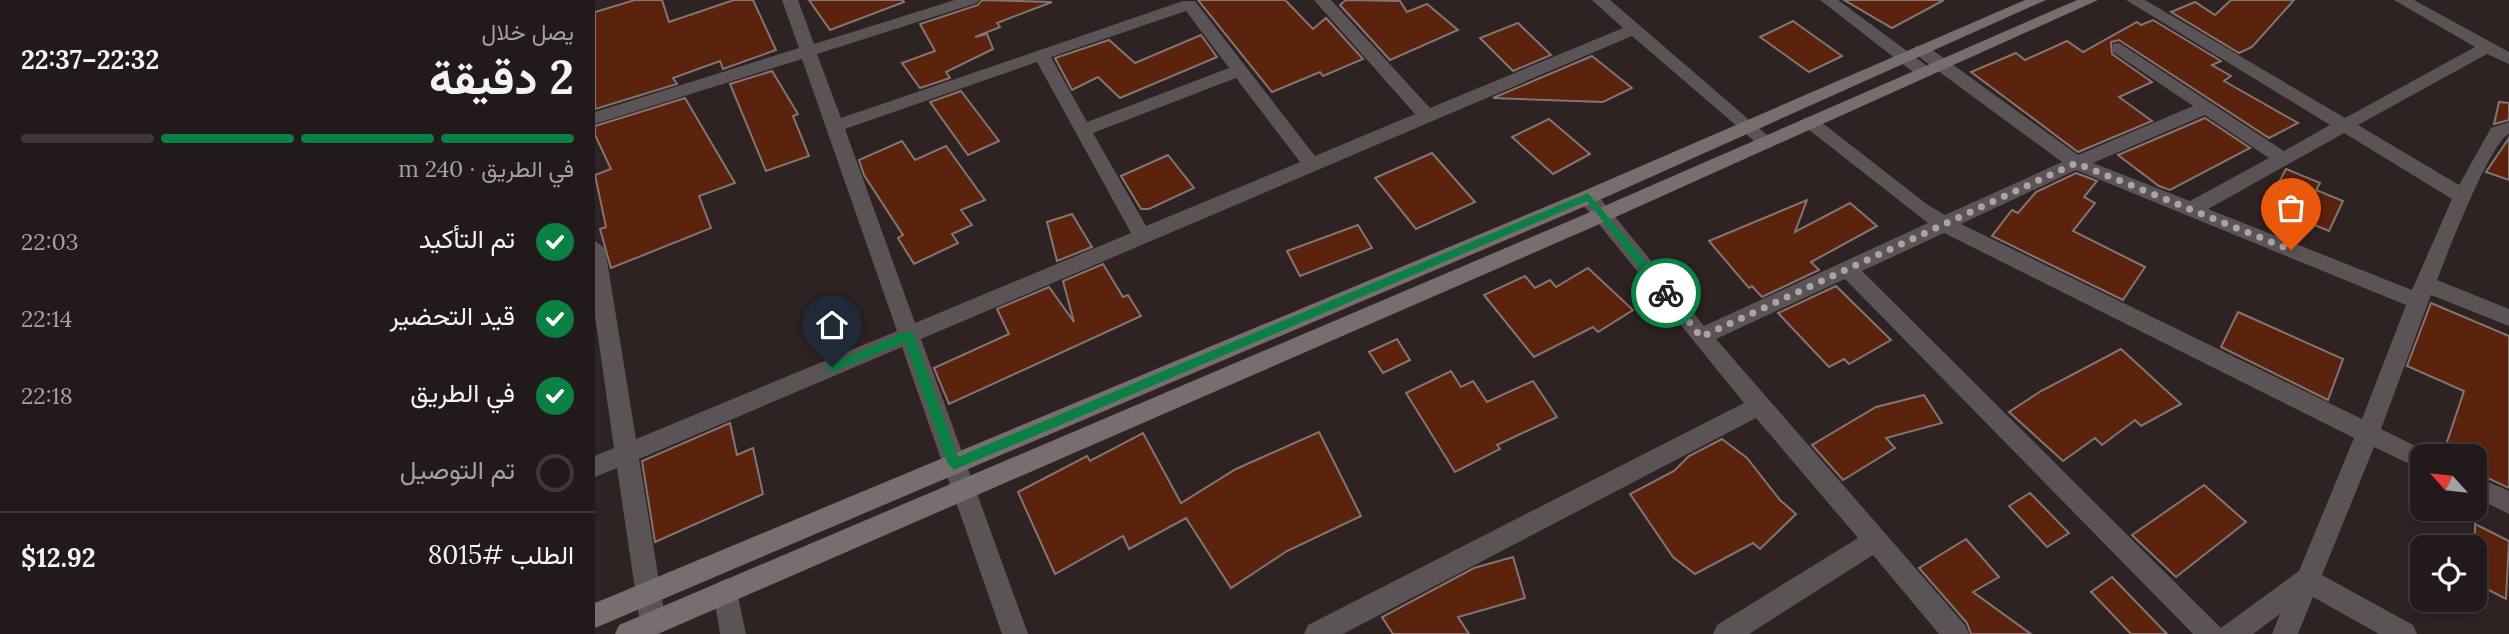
<!DOCTYPE html>
<html lang="ar">
<meta charset="utf-8">
<style>
:root{--surface:#221a1a;--page:#2e2727;--text:#f1f3f6;--muted:#a2a1a2;--line:#3f3839;--accent:#0b8043}
body{margin:0;font-family:Lora,Vazirmatn,serif;background:var(--page);color:var(--text);direction:rtl;height:100vh;display:flex;flex-direction:column;font-size:26px;white-space:nowrap}
*{box-sizing:border-box;margin:0}
p{font-size:23px;color:var(--muted)}
.icon{flex:none;width:38px;height:38px;fill:none;stroke:currentColor;stroke-width:2;stroke-linecap:round;stroke-linejoin:round}
.map{position:relative;flex:1;overflow:hidden;direction:ltr}
.side{display:flex;flex-direction:column;background:var(--surface);width:595px}
.side>*{flex:none}
.needle{width:46px;rotate:297deg}
.controls{position:absolute;left:1815px;top:444px;display:grid;gap:14px}
.controls a{display:grid;place-items:center;width:77px;height:77px;border-radius:14px;background:var(--surface);box-shadow:0 4px 10px #0003,0 0 0 2px var(--line);font-size:35px}
.pin{position:absolute;display:grid;place-items:center;width:60px;height:60px;color:#fff;margin:-72px -30px;border-radius:50% 50% 50% 0;rotate:-45deg;box-shadow:0 0 7px #0007}
.pin .icon{rotate:45deg}
.courier{position:absolute;display:grid;place-items:center;width:70px;height:70px;margin:-35px;border:5px solid #0b8043;border-radius:50%;background:#fff;color:#222;box-shadow:0 2px 9px #0007}
.overview em{font-style:normal;font-weight:700}
.overview div{display:flex;flex-direction:column-reverse}
.overview{display:flex;align-items:center;justify-content:space-between;height:119px;padding:0 21px}
h1{font-size:46px;font-weight:700;line-height:52px}
.bar{display:grid;grid-template-columns:repeat(4,1fr);gap:10px 7px;align-content:center;height:84px;padding:0 21px}
.bar i{height:9px;border-radius:5px;background:var(--line)}
.bar .selected{background:var(--accent)}
.bar p{grid-column:span 4}
.line{display:flex;align-items:center;gap:18px;padding:0 21px;border-top:2px solid var(--line)}
.line div{flex:1}
ol{padding:0 21px;list-style:none}
li{display:flex;align-items:center;gap:21px;height:77px}
li p{margin-inline-start:auto}
li .icon{padding:7px;border-radius:50%;background:var(--accent);color:#fff;stroke-width:4}
li:last-child{color:var(--muted)}
li i{width:38px;height:38px;border:4px solid var(--line);border-radius:50%}
main{display:flex;flex:1;min-height:0}
.map>svg:first-child{display:block}
.building{fill:#5b220d;stroke:#837571;stroke-width:2}
.lines{fill:none;stroke-linecap:round;stroke-linejoin:round}
.minor{fill:#5a5456;fill-rule:evenodd}
.secondary{fill:#786e71;fill-rule:evenodd}
.route{fill:#0b8043}
.done{stroke:#aca3a3;stroke-width:7;stroke-dasharray:0 12.6}
</style>
<main>
<div class="map">
<svg width="1914" height="634" viewBox="0 0 1914 634">
<rect width="100%" height="100%" fill="#2e2222"/>
<g class="building">
<path d="M40 0H67L74 22 139 0H158L181 50 128 69 125 61 78 78 82 84 0 109V12Z"/>
<path d="M214 0H308L309 2 235 30Z"/>
<path d="M387 0 457 2 402 23 405 27 380 37 392 34 398 49 351 72 355 78 325 88 307 63 340 51 325 24 383 5Z"/>
<path d="M603 0H690L718 29 731 18 768 59 728 76 725 72 677 92Z"/>
<path d="M751 0 805 1 812 12 832 4 863 30 795 60 745 5Z"/>
<path d="M1249 0H1349L1297 28Z"/>
<path d="M1636 0H1699L1657 47 1644 53 1576 12 1600 2 1620 15Z"/>
<path d="M1558 20 1626 61 1617 65 1636 76 1629 81 1703 123 1674 138 1524 40 1516 42 1517 54 1557 82 1524 97 1557 121 1483 152 1376 72 1421 53 1430 60 1472 41 1488 52 1542 22 1546 25Z"/>
<path d="M1198 21 1247 56 1214 72 1165 37Z"/>
<path d="M923 23 956 55 918 71 885 38Z"/>
<path d="M606 35 622 57 525 98 503 77 477 90 460 58 514 40 540 63Z"/>
<path d="M997 56 1037 88 1008 102 898 98Z"/>
<path d="M177 71 203 114 198 116 214 156 171 171 135 84Z"/>
<path d="M366 91 404 141 373 155 335 102Z"/>
<path d="M90 98 140 183 104 196 116 228 16 268 5 229 11 227 0 175 16 169 0 135V126Z"/>
<path d="M1904 102 1914 103V120L1899 124Z"/>
<path d="M1610 118 1655 148 1575 190 1564 186 1523 155Z"/>
<path d="M954 119 995 154 958 174 917 137Z"/>
<path d="M1914 138V180L1891 172Z"/>
<path d="M307 141 320 160 351 146 390 200 366 210 377 225 357 234 363 243 319 264 303 238 308 235 269 175 264 160Z"/>
<path d="M837 153 880 202 821 229 780 178Z"/>
<path d="M573 155 599 188 554 209H546L526 176Z"/>
<path d="M1691 169 1725 183 1721 190 1748 201 1734 231 1672 205Z"/>
<path d="M1481 173 1502 181 1489 197 1500 203 1478 231 1550 267 1528 300 1397 236 1417 210 1423 213 1441 192Z"/>
<path d="M1212 200 1200 232 1255 203 1282 226 1216 262 1224 270 1167 297 1157 286 1154 288 1114 241Z"/>
<path d="M477 214 497 247 462 261 452 222Z"/>
<path d="M763 225 777 248 705 276 692 251Z"/>
<path d="M508 264 528 297 533 295 546 316 354 404 339 368 414 334 402 309 454 287 479 322 468 281Z"/>
<path d="M993 268 1038 310 1003 332 998 327 939 357 889 295 930 276 940 288 955 280 961 287Z"/>
<path d="M1241 286 1296 340 1254 364 1249 359 1234 367 1183 313Z"/>
<path d="M1836 303 1914 336V488L1880 472V457H1847L1869 391 1812 366Z"/>
<path d="M1643 312 1748 359 1733 400 1626 347Z"/>
<path d="M802 339 815 360 788 373 774 352Z"/>
<path d="M1526 349 1586 404 1546 426 1540 420 1507 445 1500 438 1468 461 1414 412 1446 391Z"/>
<path d="M856 371 866 387 878 381 892 402 938 381 962 417 902 445 905 449 860 472 811 393Z"/>
<path d="M1329 395 1347 423 1291 438 1300 448 1248 480 1217 445 1281 407Z"/>
<path d="M135 423 142 455 158 448 168 494 60 542 47 461Z"/>
<path d="M724 432 766 516 692 551 636 588 591 518 534 549 528 536 460 574 423 492 492 456 495 461 548 433 586 503 641 469Z"/>
<path d="M1127 439 1152 458 1185 500 1201 514 1165 549 1158 543 1100 574 1078 557 1035 494 1079 471 1094 456Z"/>
<path d="M1609 485 1651 522 1581 577 1537 535Z"/>
<path d="M1435 493 1474 533 1452 547 1414 506Z"/>
<path d="M1880 524 1914 541 1911 599 1880 583Z"/>
<path d="M1371 539 1404 577 1378 592 1436 634H1376L1372 623 1324 568Z"/>
<path d="M918 557 930 598 863 617 874 634H798L787 617 879 568Z"/>
<path d="M1517 577 1572 634H1536L1496 592Z"/>
</g>
<g class="lines">
<g class="minor">
<path d="M187 0H203L219 44 360 0H384L382 3 222 54 246 118 588 1H600L720 156 820 114 719 0H736L835 108 1028 28 997 0H1015L1180 142 1177 146H1165L1037 36 326 339 433 634H407L307 347 44 459 71 623 67 632H49L45 623 22 468 0 477V456L19 448 0 316V241L10 248 41 439 302 331 207 59 0 124V112L204 48ZM591 11 634 68 492 122 456 57ZM442 62 536 233 320 323 250 129ZM641 78 705 162 551 226 498 133Z"/>
<path d="M1225 0H1243L1335 68 1338 72 1335 76H1323Z"/>
<path d="M1531 0H1550L1750 118 1880 47 1799 0H1819L1914 52V64L1892 54 1763 125 1864 185 1896 128 1914 122V134C1896 140 1851 257 1842 280L1914 309V326L1836 295 1786 429 1835 453 1837 457H1827V470L1779 447 1727 575 1818 625 1822 634H1784L1718 597 1703 634H1677L1685 614 1658 634H1598L1250 279 1121 339 1370 625 1374 634H1344L1278 555 1154 634H1118L1122 625 1263 538 1161 418 748 634H709L713 625 1149 403 986 202 983 197 986 192H1000L1109 326 1333 223 1209 126 1206 122 1209 118H1221L1333 205 1350 215 1467 162 1320 54V46H1332L1483 155 1598 106 1518 52V44L1524 43 1689 151 1735 125ZM1610 115 1674 158 1595 201 1498 163ZM1749 133 1857 199 1817 290 1613 209ZM1481 170 1811 305 1767 419 1366 224ZM1349 233 1759 438 1704 571 1626 628 1267 271Z"/>
<path d="M1880 476 1914 491V514L1880 497Z"/>
<path d="M131 579 140 583 151 634H125L118 591 122 583Z"/>
</g>
<g class="secondary">
<path d="M1430 0H1451L1000 202 0 628V603L986 192Z"/>
<path d="M1482 0H1503L1014 220 63 634H20L24 625 1000 210Z"/>
</g>
</g>
<path class="route" d="M993 193 1075 290V296H1067L992 201 359 470 353 464 310 342 237 372 231 367 309 332H318L363 457Z"/>
<g class="lines">
<path class="done" d="M1071 293 1106 337 1481 163 1696 250"/>
</g>
</svg>
<div class="controls">
<a><svg class="needle" viewBox="-14 -14 28 28"><path d="M0-13l5 13h-10z" fill="#e53935"/><path d="M0 13l5-13h-10z" fill="#a2a1a2"/></svg></a>
<a><svg class="icon" aria-label="locate" viewBox="0 0 24 24"><circle cx="12" cy="12" r="6"/><path d="M12 2v4M12 18v4M2 12h4M18 12h4"/></svg></a>
</div>
<div class="pin" style="left:1696px;top:250px;background:#ea580c"><svg class="icon" aria-label="bag" viewBox="0 0 24 24"><path d="M5 8h14l-1 12H6zM9 8a3 3 0 0 1 6 0"/></svg></div>
<div class="pin" style="left:237px;top:367px;background:#1f2937"><svg class="icon" aria-label="home" viewBox="0 0 24 24"><path d="M3 11l9-7 9 7M6 9v11h12V9"/></svg></div>
<div class="courier" style="left:1071px;top:293px"><svg class="icon" aria-label="bike" viewBox="0 0 24 24"><circle cx="6" cy="16" r="4"/><circle cx="18" cy="16" r="4"/><path d="M6 16l4-8h5l3 8M10 8l3 8H6M13 5h3"/></svg></div>
</div>
<section class="side">
<div class="overview"><div><h1>2 دقيقة</h1><p>يصل خلال</p></div><em>22:32–22:37</em></div>
<div class="bar"><i class="selected"></i><i class="selected"></i><i class="selected"></i><i></i><p>في الطريق · 240 m</p></div>
<ol>
<li><svg class="icon" aria-label="check" viewBox="0 0 24 24"><path d="M5 12l5 5 9-10"/></svg>تم التأكيد<p>22:03</p></li>
<li><svg class="icon" aria-label="check" viewBox="0 0 24 24"><path d="M5 12l5 5 9-10"/></svg>قيد التحضير<p>22:14</p></li>
<li><svg class="icon" aria-label="check" viewBox="0 0 24 24"><path d="M5 12l5 5 9-10"/></svg>في الطريق<p>22:18</p></li>
<li><i></i>تم التوصيل</li>
</ol>
<div class="line" style="height:91px"><div>الطلب #8015</div><b>$12.92</b></div>
</section>
</main>
